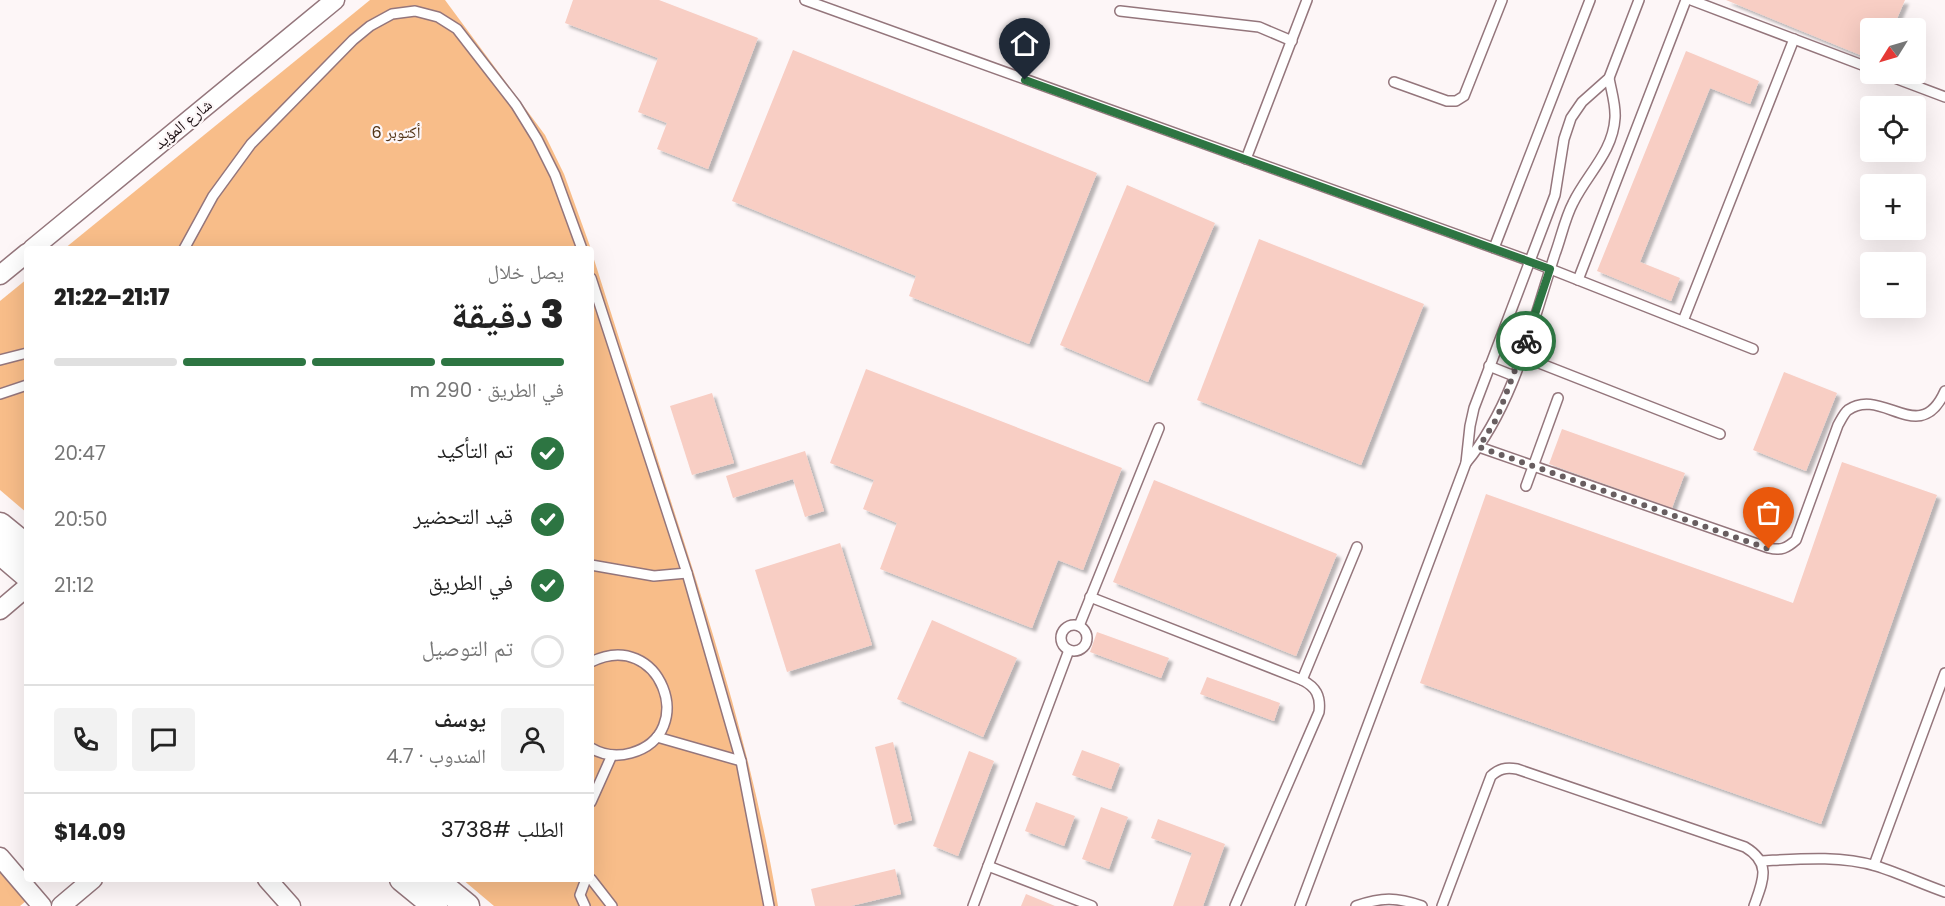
<!DOCTYPE html>
<html lang="ar">
<meta charset="utf-8">
<style>
:root{--surface:#fff;--page:#f2f2f2;--text:#222;--muted:#767676;--line:#e0e0e0;--accent:#2d7542}
body{margin:0;font-family:Poppins,"Noto Naskh Arabic",sans-serif;background:var(--page);color:var(--text);direction:rtl;height:100vh;display:flex;flex-direction:column;font-size:22px;white-space:nowrap}
*{box-sizing:border-box;margin:0}
p{font-size:20px;color:var(--muted)}
.icon{flex:none;width:33px;height:33px;fill:none;stroke:currentColor;stroke-width:2;stroke-linecap:round;stroke-linejoin:round}
.map{position:relative;flex:1;overflow:hidden;direction:ltr}
.side{position:absolute;left:24px;top:246px;width:570px;height:636px;display:flex;flex-direction:column;background:var(--surface);border-radius:6px;box-shadow:0 6px 24px #0002;direction:rtl}
.side>*{flex:none}
.needle{width:39px;rotate:233deg}
.buttons{position:absolute;left:1860px;top:18px;display:grid;gap:12px}
.buttons a{display:grid;place-items:center;width:66px;height:66px;border-radius:6px;background:var(--surface);box-shadow:0 6px 24px #0002;font-size:30px}
.pin{position:absolute;display:grid;place-items:center;width:51px;height:51px;color:#fff;margin:-62px -26px;border-radius:50% 50% 50% 0;rotate:-45deg;box-shadow:0 0 6px #0007}
.pin .icon{rotate:45deg}
.courier{position:absolute;display:grid;place-items:center;width:60px;height:60px;margin:-30px;border:4px solid #2d7542;border-radius:50%;background:#fff;color:#222;box-shadow:0 2px 8px #0007}
.headline em{font-style:normal;font-weight:800}
.headline div{display:flex;flex-direction:column-reverse}
.headline{display:flex;align-items:center;justify-content:space-between;height:102px;padding:0 30px}
h1{font-size:39px;font-weight:800;line-height:45px}
.bar{display:grid;grid-template-columns:repeat(4,1fr);gap:9px 6px;align-content:center;height:72px;padding:0 30px}
.bar i{height:8px;border-radius:4px;background:var(--line)}
.bar .active{background:var(--accent)}
.bar p{grid-column:span 4}
.line{display:flex;align-items:center;gap:15px;padding:0 30px;border-top:2px solid var(--line)}
.line div{flex:1}
.round{display:grid;place-items:center;flex:none;width:63px;height:63px;border-radius:6px;background:var(--page)}
ol{padding:0 30px;list-style:none}
li{display:flex;align-items:center;gap:18px;height:66px}
li p{margin-inline-start:auto}
li .icon{padding:6px;border-radius:50%;background:var(--accent);color:#fff;stroke-width:4}
li:last-child{color:var(--muted)}
li i{width:33px;height:33px;border:3px solid var(--line);border-radius:50%}
.map>svg:first-child{display:block}
.green{fill:#f8bd89}
.building{fill:#f8cec4;filter:url(#shadow)}
.lines{fill:none;stroke-linecap:round;stroke-linejoin:round}
.lane-casing{stroke:#94767c;stroke-width:12}
.street-casing{stroke:#94767c;stroke-width:21}
.secondary-casing{stroke:#94767c;stroke-width:27}
.lane{stroke:#fff;stroke-width:9}
.street{stroke:#fff;stroke-width:18}
.secondary{stroke:#fff;stroke-width:24}
.done{stroke:#685e60;stroke-width:6;stroke-dasharray:0 10.8}
.route{stroke:#2d7542;stroke-width:8}
.labels{text-anchor:middle;dominant-baseline:central;stroke-width:4.5;stroke-linejoin:round;paint-order:stroke}
.street-label{font-size:16px;fill:#170c0f;stroke:#fdf6f7}
.park-label{font-size:16px;fill:#523315;stroke:#fdf6f7}
</style>
<div class="map">
<svg width="1945" height="906" viewBox="0 0 1945 906">
<defs>
<filter id="shadow"><feDropShadow dx="4" dy="4" stdDeviation="1.5" flood-color="#0004"/></filter>
</defs>
<rect width="100%" height="100%" fill="#fdf6f7"/>
<g class="green">
<path d="M370 0H445L545 135 564 174 591 249H64Z"/>
<path d="M591 250C619 338 647 426 675 514 717 643 756 772 778 906H494L462 879H591Z"/>
<path d="M27 279V513L0 490V301Z"/>
<path d="M0 871 26 901 20 906H0Z"/>
</g>
<g class="building">
<path d="M573 0H659L758 38 708 169 657 149 667 123 638 112 658 58 565 23Z"/>
<path d="M1726 0H1905L1893 28H1870V59Z"/>
<path d="M793 50 1097 173 1029 344 909 296 916 276 732 201Z"/>
<path d="M1686 51 1759 81 1750 104 1710 88 1640 262 1680 278 1671 301 1597 271Z"/>
<path d="M1127 185 1215 223 1148 382 1060 345Z"/>
<path d="M1259 239 1424 304 1361 465 1197 400Z"/>
<path d="M866 369 1122 468 1083 570 1058 560 1032 628 880 569 897 523 863 509 874 480 830 463Z"/>
<path d="M1784 372 1837 393 1806 471 1753 450Z"/>
<path d="M712 393 734 463 692 475 670 406Z"/>
<path d="M1562 429 1685 473 1672 508 1549 464Z"/>
<path d="M805 451 824 511 805 517 793 479 733 498 726 476Z"/>
<path d="M1842 462 1937 495 1821 824 1420 683 1486 494 1793 603Z"/>
<path d="M1154 480 1337 554 1296 656 1113 582Z"/>
<path d="M840 543 872 645 787 672 755 570Z"/>
<path d="M932 620 1017 658 983 737 897 699Z"/>
<path d="M1097 632 1169 658 1161 678 1090 652Z"/>
<path d="M1207 677 1280 703 1274 721 1200 694Z"/>
<path d="M893 742 912 820 894 825 875 747Z"/>
<path d="M1082 750 1120 764 1111 789 1072 775Z"/>
<path d="M969 751 994 761 958 856 933 846Z"/>
<path d="M1036 802 1075 816 1064 846 1025 831Z"/>
<path d="M1101 807 1128 817 1109 869 1082 859Z"/>
<path d="M1158 819 1225 844 1203 906H1173L1192 853 1151 838Z"/>
<path d="M895 869 901 894 851 906H815L811 889Z"/>
<path d="M1026 894 1055 906H1021Z"/>
</g>
<g class="lines">
<g class="lane-casing">
<g id="lane">
<path d="M805 0 1530 261 1753 349"/>
<path d="M1691 0 1870 68"/>
<path d="M1120 11 1259 27 1292 41"/>
<path d="M1884 74 1945 97"/>
<path d="M1394 82 1447 101H1456L1464 96 1502 0"/>
<path d="M1246 159 1307 0"/>
<path d="M1494 248 1590 0"/>
<path d="M184 249 213 196 251 144 353 40 370 26 392 14 415 11 438 17 457 29 516 105 537 139 555 175 582 249"/>
<path d="M591 278 687 573 741 761 769 906"/>
<path d="M1578 280 1686 0"/>
<path d="M1683 321 1794 39"/>
<path d="M1521 356 1720 434"/>
<path d="M0 360 27 353"/>
<path d="M1489 366 1514 376"/>
<path d="M0 394 27 385"/>
<path d="M1479 447 1769 548C1781 551 1787 548 1796 540L1838 425C1841 420 1844 413 1848 410 1882 386 1920 448 1945 391"/>
<path d="M1466 463C1514 405 1532 324 1555 254 1561 238 1565 218 1573 203 1587 174 1613 152 1615 118 1616 105 1611 90 1609 78"/>
<path d="M1526 486 1558 398"/>
<path d="M591 565 654 576 687 573"/>
<path d="M1090 597 1302 680C1316 687 1321 696 1319 712L1235 906"/>
<circle cx="1074" cy="638" r="13"/>
<path d="M1079 626 1159 428"/>
<path d="M591 662C660 627 700 734 631 753 617 757 603 755 591 748"/>
<path d="M1302 680 1357 547"/>
<path d="M657 737 741 761"/>
<path d="M591 802 612 755"/>
<path d="M1761 861C1798 859 1840 855 1876 866 1899 873 1922 884 1945 892"/>
<path d="M1874 865 1945 673"/>
<path d="M988 866 1092 906"/>
<path d="M591 879 612 906"/>
<path d="M585 906 580 895 586 879"/>
<path d="M973 906 1069 650"/>
<path d="M1300 906 1466 463 1470 426 1474 408 1555 195 1564 139 1571 118 1582 102 1609 78 1639 0"/>
<path d="M1356 906C1382 897 1396 897 1422 906"/>
<path d="M1442 906 1491 776C1499 769 1505 767 1517 769L1745 847C1772 863 1763 881 1754 906"/>
</g>
</g>
<g class="street-casing">
<g id="street">
<path d="M32 249 335 0"/>
<path d="M0 275 27 253"/>
<path d="M0 610 27 587"/>
<path d="M0 857 42 906"/>
<path d="M267 879 291 906"/>
<path d="M61 906 93 879"/>
</g>
</g>
<g class="secondary-casing">
<g id="secondary">
<path d="M0 525 27 547"/>
<path d="M0 552 27 575"/>
<path d="M402 879 435 906"/>
<path d="M434 879 467 906"/>
</g>
</g>
<use href="#lane" class="lane"/>
<use href="#street" class="street"/>
<use href="#secondary" class="secondary"/>
</g>
<g class="lines">
<path class="done" d="M1526 341 1497 418 1479 447 1769 549"/>
<path class="route" d="M1025 80 1550 269 1526 341"/>
</g>
<g class="labels">
<g class="street-label">
<text transform="translate(183 124) rotate(-39)">شارع المؤيد</text>
</g>
<g class="park-label">
<text x="396" y="132">6 أكتوبر</text>
</g>
</g>
</svg>
<div class="buttons">
<a><svg class="needle" viewBox="-14 -14 28 28"><path d="M0-13l5 13h-10z" fill="#e53935"/><path d="M0 13l5-13h-10z" fill="#767676"/></svg></a>
<a><svg class="icon" aria-label="locate" viewBox="0 0 24 24"><circle cx="12" cy="12" r="6"/><path d="M12 2v4M12 18v4M2 12h4M18 12h4"/></svg></a>
<a>+</a>
<a>−</a>
</div>
<div class="pin" style="left:1769px;top:549px;background:#ea580c"><svg class="icon" aria-label="bag" viewBox="0 0 24 24"><path d="M5 8h14l-1 12H6zM9 8a3 3 0 0 1 6 0"/></svg></div>
<div class="pin" style="left:1025px;top:80px;background:#1f2937"><svg class="icon" aria-label="home" viewBox="0 0 24 24"><path d="M3 11l9-7 9 7M6 9v11h12V9"/></svg></div>
<div class="courier" style="left:1526px;top:341px"><svg class="icon" aria-label="bike" viewBox="0 0 24 24"><circle cx="6" cy="16" r="4"/><circle cx="18" cy="16" r="4"/><path d="M6 16l4-8h5l3 8M10 8l3 8H6M13 5h3"/></svg></div>
<section class="side">
<div class="headline"><div><h1>3 دقيقة</h1><p>يصل خلال</p></div><em>21:17–21:22</em></div>
<div class="bar"><i class="active"></i><i class="active"></i><i class="active"></i><i></i><p>في الطريق · 290 m</p></div>
<ol>
<li><svg class="icon" aria-label="check" viewBox="0 0 24 24"><path d="M5 12l5 5 9-10"/></svg>تم التأكيد<p>20:47</p></li>
<li><svg class="icon" aria-label="check" viewBox="0 0 24 24"><path d="M5 12l5 5 9-10"/></svg>قيد التحضير<p>20:50</p></li>
<li><svg class="icon" aria-label="check" viewBox="0 0 24 24"><path d="M5 12l5 5 9-10"/></svg>في الطريق<p>21:12</p></li>
<li><i></i>تم التوصيل</li>
</ol>
<div class="line" style="height:108px"><a class="round"><svg class="icon" aria-label="person" viewBox="0 0 24 24"><circle cx="12" cy="8" r="4"/><path d="M4 21q1-7 8-7t8 7"/></svg></a><div><b>يوسف</b><p>المندوب · 4.7</p></div><a class="round"><svg class="icon" aria-label="chat" viewBox="0 0 24 24"><path d="M4 5h16v11H9l-5 4z"/></svg></a><a class="round"><svg class="icon" aria-label="phone" viewBox="0 0 24 24"><path d="M5 4h4l2 5-3 2q2 4 5 5l2-3 5 2v4C11 20 4 13 5 4z"/></svg></a></div>
<div class="line" style="height:78px"><div>الطلب #3738</div><b>$14.09</b></div>
</section>
</div>
